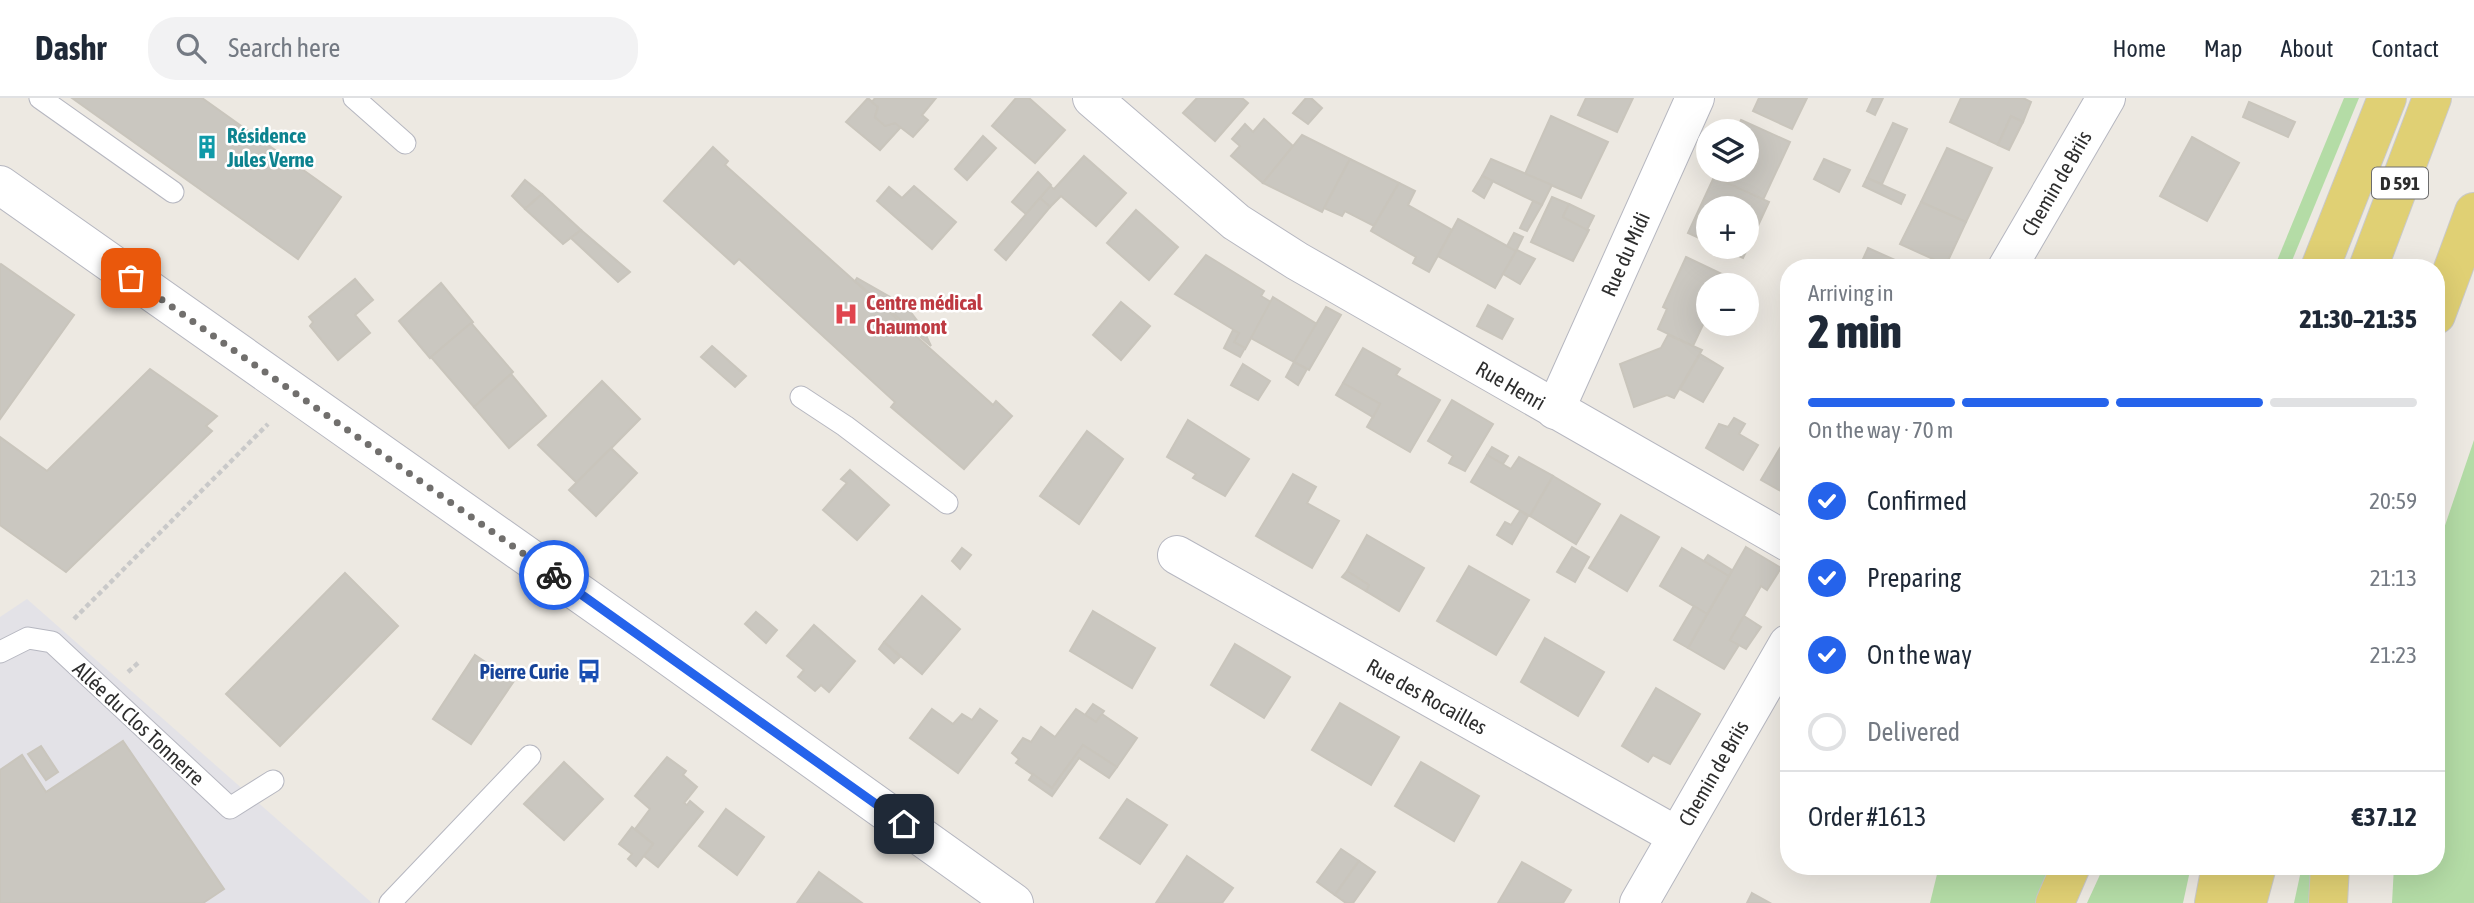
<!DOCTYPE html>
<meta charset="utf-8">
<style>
:root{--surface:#fff;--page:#f2f2f3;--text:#1f2937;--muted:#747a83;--line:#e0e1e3;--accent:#2563eb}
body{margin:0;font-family:"Asap Condensed",sans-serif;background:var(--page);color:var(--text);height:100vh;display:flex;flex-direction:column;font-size:26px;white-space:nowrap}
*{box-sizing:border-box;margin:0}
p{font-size:23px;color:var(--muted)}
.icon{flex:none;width:38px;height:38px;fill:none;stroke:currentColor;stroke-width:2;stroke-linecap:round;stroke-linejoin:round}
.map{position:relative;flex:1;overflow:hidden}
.drawer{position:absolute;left:1780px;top:161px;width:665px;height:616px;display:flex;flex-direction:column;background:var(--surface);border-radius:28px;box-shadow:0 7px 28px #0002}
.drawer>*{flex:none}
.tools{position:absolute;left:1696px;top:21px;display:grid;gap:14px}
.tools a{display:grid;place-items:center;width:63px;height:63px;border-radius:50%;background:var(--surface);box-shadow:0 7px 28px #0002;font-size:35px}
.pin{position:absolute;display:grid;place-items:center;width:60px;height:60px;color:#fff;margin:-30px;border-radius:14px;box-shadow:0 4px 10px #0006}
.courier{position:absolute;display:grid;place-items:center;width:70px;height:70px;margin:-35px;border:5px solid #2563eb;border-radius:50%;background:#fff;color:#222;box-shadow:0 2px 9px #0007}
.overview em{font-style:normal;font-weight:800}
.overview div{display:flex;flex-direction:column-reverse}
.overview{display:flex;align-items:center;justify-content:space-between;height:119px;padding:0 28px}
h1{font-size:46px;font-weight:800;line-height:52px}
.bar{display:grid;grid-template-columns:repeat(4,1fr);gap:10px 7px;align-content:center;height:84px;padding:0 28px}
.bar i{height:9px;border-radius:5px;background:var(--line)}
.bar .current{background:var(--accent)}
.bar p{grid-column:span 4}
.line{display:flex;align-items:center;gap:18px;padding:0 28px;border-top:2px solid var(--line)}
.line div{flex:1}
ol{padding:0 28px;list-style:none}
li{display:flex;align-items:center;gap:21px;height:77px}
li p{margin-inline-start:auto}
li .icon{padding:7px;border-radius:50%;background:var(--accent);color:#fff;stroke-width:4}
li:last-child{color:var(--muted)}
li i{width:38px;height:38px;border:4px solid var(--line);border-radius:50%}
header{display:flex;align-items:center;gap:42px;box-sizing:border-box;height:98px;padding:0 35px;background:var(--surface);border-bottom:2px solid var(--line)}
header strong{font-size:33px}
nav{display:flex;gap:38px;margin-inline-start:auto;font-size:24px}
.search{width:490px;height:63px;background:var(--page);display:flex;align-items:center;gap:18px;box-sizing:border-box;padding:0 24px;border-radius:28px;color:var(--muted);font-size:26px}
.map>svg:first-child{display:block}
.industrial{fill:#e3e2e7}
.green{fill:#b4dca6}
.building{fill:#cac7c0;stroke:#c9c5bc;stroke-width:2}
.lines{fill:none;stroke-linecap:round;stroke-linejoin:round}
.service-casing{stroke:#b6b7c0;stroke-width:23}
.minor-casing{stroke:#b6b7c0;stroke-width:40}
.secondary-casing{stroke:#b6b7c0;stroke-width:40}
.primary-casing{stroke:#c9c9c9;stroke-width:40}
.path{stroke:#c9c9c9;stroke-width:4.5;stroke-dasharray:5 3.5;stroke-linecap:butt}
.service{stroke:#fff;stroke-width:21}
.minor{stroke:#fff;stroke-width:38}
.secondary{stroke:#fff;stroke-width:38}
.primary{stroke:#e0d074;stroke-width:38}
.done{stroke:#716f6d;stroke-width:7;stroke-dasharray:0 12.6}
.route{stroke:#2563eb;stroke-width:9}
.labels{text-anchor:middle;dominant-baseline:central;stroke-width:5;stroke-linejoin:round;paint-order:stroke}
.shield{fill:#fff;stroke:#6d6d6d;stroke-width:2}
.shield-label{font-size:19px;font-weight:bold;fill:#2e2e2e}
.culture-label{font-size:21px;font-weight:bold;fill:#0d838f;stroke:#fff;text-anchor:start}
.street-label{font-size:21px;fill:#2e2e2e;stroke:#fff}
.health-label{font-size:21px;font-weight:bold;fill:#be3a42;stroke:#fff;text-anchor:start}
.transit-label{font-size:21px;font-weight:bold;fill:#164399;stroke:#fff;text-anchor:end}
</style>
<header>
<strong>Dashr</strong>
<div class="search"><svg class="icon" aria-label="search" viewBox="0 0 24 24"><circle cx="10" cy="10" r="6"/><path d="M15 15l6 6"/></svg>Search here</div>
<nav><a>Home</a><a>Map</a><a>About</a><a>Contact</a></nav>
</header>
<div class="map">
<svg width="2474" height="805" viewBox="0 0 2474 805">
<rect width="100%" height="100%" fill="#ede9e2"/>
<path class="industrial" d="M27 501 372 805H0V519Z"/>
<g class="green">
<path d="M2344 0H2359L2289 170H2274Z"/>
<path d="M2474 342V805H2392L2394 768H2436V454Z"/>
<path d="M1939 768H2050L2035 805H1930Z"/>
<path d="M2104 768H2191L2183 805H2087Z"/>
<path d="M2302 768H2313L2312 805H2294Z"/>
</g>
<g class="building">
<path d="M72 0H202L341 99 298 161Z"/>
<path d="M868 0 878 9 875 19 885 28 895 25 901 29 880 52 846 24Z"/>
<path d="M875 0H936L922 17 928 22 913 39 895 25 885 28 875 19 878 9 872 4Z"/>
<path d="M1016 0H1029L1065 32 1035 65 992 28Z"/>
<path d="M1197 0H1242L1248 5 1215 43 1183 15Z"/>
<path d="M1306 0H1311L1322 10 1308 26 1293 15Z"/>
<path d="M1586 0H1633L1617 34 1578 17Z"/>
<path d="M1759 0H1807L1792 31 1753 13Z"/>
<path d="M1873 0H1883L1875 17 1867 13Z"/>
<path d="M1961 0H2023L2031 4 2023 24 2011 18 1998 47 1950 24Z"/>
<path d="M2249 4 2295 24 2288 39 2243 19Z"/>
<path d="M1551 18 1608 44 1581 100 1525 76Z"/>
<path d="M2011 18 2023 24 2009 52 1998 47Z"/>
<path d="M1264 21 1293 48 1263 85 1231 58 1240 48 1232 41 1245 26 1253 34Z"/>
<path d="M1741 22 1790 44 1763 102 1714 79 1718 72H1746V33H1736Z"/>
<path d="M1893 25 1907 31 1882 86 1867 80Z"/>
<path d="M1302 37 1350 61 1322 114 1263 85Z"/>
<path d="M983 38 996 50 967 82 955 71Z"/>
<path d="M2192 39 2239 65 2207 123 2160 98Z"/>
<path d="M713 49 728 63 725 67 993 307 996 303 1012 318 964 371 891 309 895 304 739 161 734 166 664 103Z"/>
<path d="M1947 50 1992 70 1966 124 1921 104Z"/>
<path d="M1084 58 1126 95 1096 128 1061 98 1050 109 1040 100 1050 88 1054 91Z"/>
<path d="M1350 61 1399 85 1374 128 1345 113 1342 118 1324 110Z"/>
<path d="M1491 61 1552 87 1542 107 1482 78Z"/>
<path d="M1824 61 1850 72 1839 94 1814 81Z"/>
<path d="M1038 74 1051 87 1026 116 1012 104Z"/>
<path d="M1482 78 1493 83 1484 100 1473 93Z"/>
<path d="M1714 79 1769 104 1743 160 1718 149H1746V110H1708V144L1688 135Z"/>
<path d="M1867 80 1905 97 1901 106 1863 88Z"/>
<path d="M525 82 542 96 525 111 512 98Z"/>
<path d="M1399 85 1415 93 1408 107 1452 132 1429 174 1413 165 1416 159 1371 133Z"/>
<path d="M914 88 956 124 932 151 877 103 889 89 902 100Z"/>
<path d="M542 96 581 132 563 146 525 111Z"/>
<path d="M1552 99 1569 106 1563 119 1589 132 1573 163 1531 144Z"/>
<path d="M1040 100 1050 109 1006 162 995 152Z"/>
<path d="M1533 103 1542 107 1527 133 1520 130Z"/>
<path d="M1921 104 1966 124 1946 167 1900 146Z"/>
<path d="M1569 106 1594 118 1587 132 1563 119Z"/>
<path d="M1136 112 1178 149 1149 182 1107 145Z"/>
<path d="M1458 121 1516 153 1495 190 1438 158Z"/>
<path d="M581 132 630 174 618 184 571 140Z"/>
<path d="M1514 135 1523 139 1516 153 1507 148Z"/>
<path d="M1868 150 1913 170H1859Z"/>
<path d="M1517 152 1535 161 1520 186 1503 176Z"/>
<path d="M1206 157 1264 193 1261 198 1271 204 1245 251 1234 244 1239 235 1175 196Z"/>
<path d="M1686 159 1726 178 1721 187H1708V216L1693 248 1658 231 1667 211 1663 209Z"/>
<path d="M1 166 74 217 0 321V167Z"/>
<path d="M1725 179 1743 187H1721Z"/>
<path d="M857 180 906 208 922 229 931 248 855 183Z"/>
<path d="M355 181 373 202 355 217 370 235 338 262 310 228 313 224 309 219Z"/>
<path d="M441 185 473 224 430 260 399 223Z"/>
<path d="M1273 199 1317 226 1294 264 1251 240Z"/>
<path d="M1121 204 1150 228 1121 262 1093 237Z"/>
<path d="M1488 207 1513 221 1502 241 1477 228Z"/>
<path d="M1326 209 1341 217 1309 272 1294 264Z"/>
<path d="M471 225 513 274 474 309 431 259Z"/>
<path d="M1233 232 1239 235 1234 244 1245 250 1240 259 1224 250Z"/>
<path d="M1668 237 1702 252 1674 300 1667 297 1634 309 1620 266 1661 250Z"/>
<path d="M712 248 746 278 735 289 701 259Z"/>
<path d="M1363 250 1400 271 1396 277 1440 302 1410 354 1367 329 1380 306 1343 285Z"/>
<path d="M1700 256 1723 270 1703 304 1680 291Z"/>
<path d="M1294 264 1307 271 1298 287 1286 279Z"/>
<path d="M1243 266 1270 283 1258 302 1231 287Z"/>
<path d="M150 271 217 318 206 328 212 333 66 474 0 427V339L47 373Z"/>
<path d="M511 276 546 318 509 350 474 309Z"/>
<path d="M602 283 640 321 577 385 538 347Z"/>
<path d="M1343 285 1380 306 1373 319 1336 297Z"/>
<path d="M1452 302 1493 326 1465 373 1449 365 1453 358 1428 343Z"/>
<path d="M1734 320 1745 326 1739 336 1758 347 1743 372 1706 350 1719 326 1728 329Z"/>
<path d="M1188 322 1249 361 1225 398 1193 380 1196 376 1167 359Z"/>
<path d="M1087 333 1123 361 1079 426 1040 398Z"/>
<path d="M1783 345 1788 348V397L1761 382Z"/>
<path d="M1492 349 1508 358 1503 366 1487 357Z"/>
<path d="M611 350 637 375 596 418 569 392Z"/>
<path d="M1487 357 1511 371 1519 359 1553 378 1530 418 1471 384Z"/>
<path d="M850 372 889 407 857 442 823 412 847 385 841 381Z"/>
<path d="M1293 376 1316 389 1307 405 1339 423 1312 470 1256 438Z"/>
<path d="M1553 378 1600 406 1576 446 1530 418Z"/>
<path d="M1520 413 1528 418 1512 446 1497 437 1505 424 1511 427Z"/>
<path d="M1621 417 1659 439 1627 493 1589 470Z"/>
<path d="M1367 437 1424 470 1399 513 1366 493 1369 487 1347 473Z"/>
<path d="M1572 449 1589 459 1575 484 1557 474Z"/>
<path d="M1746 449 1781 470 1767 492 1761 488 1730 542 1739 547 1724 571 1688 550Z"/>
<path d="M962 450 971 457 960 471 952 463Z"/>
<path d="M1682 450 1729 478 1707 516 1660 488Z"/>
<path d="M1708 457 1732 472 1729 478 1704 463Z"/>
<path d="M1469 468 1529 502 1496 557 1437 523Z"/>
<path d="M1347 473 1369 487 1366 493 1342 479Z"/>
<path d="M345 475 398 528 280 648 226 596Z"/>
<path d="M922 498 960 531 922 576 884 544Z"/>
<path d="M1694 508 1707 516 1688 550 1674 542Z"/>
<path d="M1093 513 1155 550 1132 590 1070 553Z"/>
<path d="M756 514 777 532 766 545 745 526Z"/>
<path d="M1744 518 1761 529 1746 551 1730 542Z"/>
<path d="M814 527 855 563 829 594 821 587 815 593 798 579 804 572 787 558Z"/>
<path d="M1545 540 1604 574 1578 618 1521 584Z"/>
<path d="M884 544 900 559 894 565 879 551Z"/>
<path d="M1235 546 1290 579 1264 620 1211 587Z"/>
<path d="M475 557 514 583 471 646 433 621Z"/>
<path d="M1656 590 1700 616 1670 666 1653 657 1648 664 1622 648Z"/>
<path d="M1340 605 1399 639 1371 687 1312 652Z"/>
<path d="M1093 606 1104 613 1096 624 1085 617Z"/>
<path d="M932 611 953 626 962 616 972 622 980 611 997 623 958 675 910 640Z"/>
<path d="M1076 611 1096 624 1102 616 1137 640 1117 669 1083 647 1052 690 1016 665 1019 661 1012 655 1023 640 1031 644 1041 629 1055 639Z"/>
<path d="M123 643 224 791 203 805H0V672L22 657 46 694Z"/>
<path d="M1083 647 1117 669 1109 680 1079 660 1052 698 1029 682 1033 676 1052 690Z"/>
<path d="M41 648 58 674 46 682 28 656Z"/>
<path d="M667 659 686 673 683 677 697 689 684 705 687 707 690 703 703 714 658 769 644 758 653 746 635 731 650 711 635 698Z"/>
<path d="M564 664 603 701 564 742 524 706Z"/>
<path d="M1421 664 1479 698 1454 743 1395 708Z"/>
<path d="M1127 701 1167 727 1140 766 1100 740Z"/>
<path d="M726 711 764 739 737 777 699 748Z"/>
<path d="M632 729 653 746 636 768 628 761 632 756 619 746Z"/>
<path d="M1341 751 1359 763 1335 797 1317 784Z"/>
<path d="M1187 758 1233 790 1222 805H1156Z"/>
<path d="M1359 763 1375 774 1353 805H1346L1335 797Z"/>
<path d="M1522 764 1571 792 1563 805H1498Z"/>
<path d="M819 774 862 805H797Z"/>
<path d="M1752 795 1770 805H1747Z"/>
</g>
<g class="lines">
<g class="service-casing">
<g id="service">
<path d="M40 0 173 94"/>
<path d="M354 0 405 45"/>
<path d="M801 299 845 328 947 405"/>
<path d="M0 554 28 540 52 544 230 710 273 683"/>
<path d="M390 805 530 658"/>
</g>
</g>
<g class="minor-casing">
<g id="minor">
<path d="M1092 0 1236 124 1297 163 1788 444"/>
<path d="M2007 170 2106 0"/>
<path d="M1555 312 1695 0"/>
<path d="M1177 457 1677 738"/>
<path d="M1639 805 1788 546"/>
</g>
</g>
<g class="secondary-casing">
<path id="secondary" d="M0 87 646 542 1014 805"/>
</g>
<g class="primary-casing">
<g id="primary">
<path d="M2320 170 2387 0"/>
<path d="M2368 170 2432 0"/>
<path d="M2436 217 2474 114"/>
<path d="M2055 805 2071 768"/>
<path d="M2214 805 2221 768"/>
<path d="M2247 805 2257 768"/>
<path d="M2328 805 2330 768"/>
</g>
</g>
<g class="path">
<path d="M74 521 268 326"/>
<path d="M128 574 138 565"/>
</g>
<use href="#service" class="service"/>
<use href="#minor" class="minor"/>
<use href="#secondary" class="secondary"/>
<use href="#primary" class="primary"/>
</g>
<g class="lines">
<path class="done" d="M131 180 554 477"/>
<path class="route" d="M554 477 904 726"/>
</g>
<defs>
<g id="building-bare" transform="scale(1.89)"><path d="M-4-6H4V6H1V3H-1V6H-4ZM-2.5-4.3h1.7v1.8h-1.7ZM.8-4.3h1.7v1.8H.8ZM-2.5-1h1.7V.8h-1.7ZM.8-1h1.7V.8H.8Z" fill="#0f9aa8" stroke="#fff" stroke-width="2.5" paint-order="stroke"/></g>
<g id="hospital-bare" transform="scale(1.89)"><path d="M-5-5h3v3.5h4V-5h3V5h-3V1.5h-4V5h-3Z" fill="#e0444e" stroke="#fff" stroke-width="2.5" paint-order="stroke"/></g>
<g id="bus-bare" transform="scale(1.89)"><path d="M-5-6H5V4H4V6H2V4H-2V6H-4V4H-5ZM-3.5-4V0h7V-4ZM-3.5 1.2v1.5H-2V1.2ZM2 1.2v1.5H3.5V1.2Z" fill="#1a4fb4" stroke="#fff" stroke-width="2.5" paint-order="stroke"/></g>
</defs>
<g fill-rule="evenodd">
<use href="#building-bare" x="207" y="49"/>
<use href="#hospital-bare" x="846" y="216"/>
<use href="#bus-bare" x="589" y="573"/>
</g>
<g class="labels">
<rect class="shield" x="2372" y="69.5" width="56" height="31" rx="5"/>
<g class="shield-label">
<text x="2400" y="85">D 591</text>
</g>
<g class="culture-label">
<text x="227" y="37">Résidence<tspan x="227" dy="24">Jules Verne</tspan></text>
</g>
<g class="street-label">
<text transform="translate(2056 85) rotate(-60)">Chemin de Briis</text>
<text transform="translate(1625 156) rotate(-66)">Rue du Midi</text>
<text transform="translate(1511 287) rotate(30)">Rue Henri</text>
<text transform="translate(1427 598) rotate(29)">Rue des Rocailles</text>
<text transform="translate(139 625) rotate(43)">Allée du Clos Tonnerre</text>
<text transform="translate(1713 675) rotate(-60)">Chemin de Briis</text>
</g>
<g class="health-label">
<text x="866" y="204">Centre médical<tspan x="866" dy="24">Chaumont</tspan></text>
</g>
<g class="transit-label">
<text x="569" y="573">Pierre Curie</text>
</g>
</g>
</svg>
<div class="tools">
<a><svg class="icon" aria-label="layers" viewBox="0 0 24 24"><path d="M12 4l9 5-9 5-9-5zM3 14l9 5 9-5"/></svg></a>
<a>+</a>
<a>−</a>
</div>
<div class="pin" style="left:131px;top:180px;background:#ea580c"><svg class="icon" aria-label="bag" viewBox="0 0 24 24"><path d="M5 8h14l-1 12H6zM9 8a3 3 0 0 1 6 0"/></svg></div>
<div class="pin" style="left:904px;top:726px;background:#1f2937"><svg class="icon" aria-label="home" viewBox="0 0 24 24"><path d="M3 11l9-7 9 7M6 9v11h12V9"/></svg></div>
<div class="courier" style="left:554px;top:477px"><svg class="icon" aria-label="bike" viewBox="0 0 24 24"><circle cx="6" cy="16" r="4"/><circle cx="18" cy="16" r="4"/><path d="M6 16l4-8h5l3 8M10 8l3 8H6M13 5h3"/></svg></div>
<section class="drawer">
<div class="overview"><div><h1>2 min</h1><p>Arriving in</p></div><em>21:30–21:35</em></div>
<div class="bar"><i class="current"></i><i class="current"></i><i class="current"></i><i></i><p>On the way · 70 m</p></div>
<ol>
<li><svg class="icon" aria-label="check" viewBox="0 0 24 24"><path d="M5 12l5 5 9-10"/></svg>Confirmed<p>20:59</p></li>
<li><svg class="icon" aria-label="check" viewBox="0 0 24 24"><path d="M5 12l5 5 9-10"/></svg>Preparing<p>21:13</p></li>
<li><svg class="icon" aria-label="check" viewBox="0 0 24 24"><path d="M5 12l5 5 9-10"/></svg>On the way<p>21:23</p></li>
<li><i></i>Delivered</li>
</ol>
<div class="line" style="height:91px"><div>Order #1613</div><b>€37.12</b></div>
</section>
</div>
